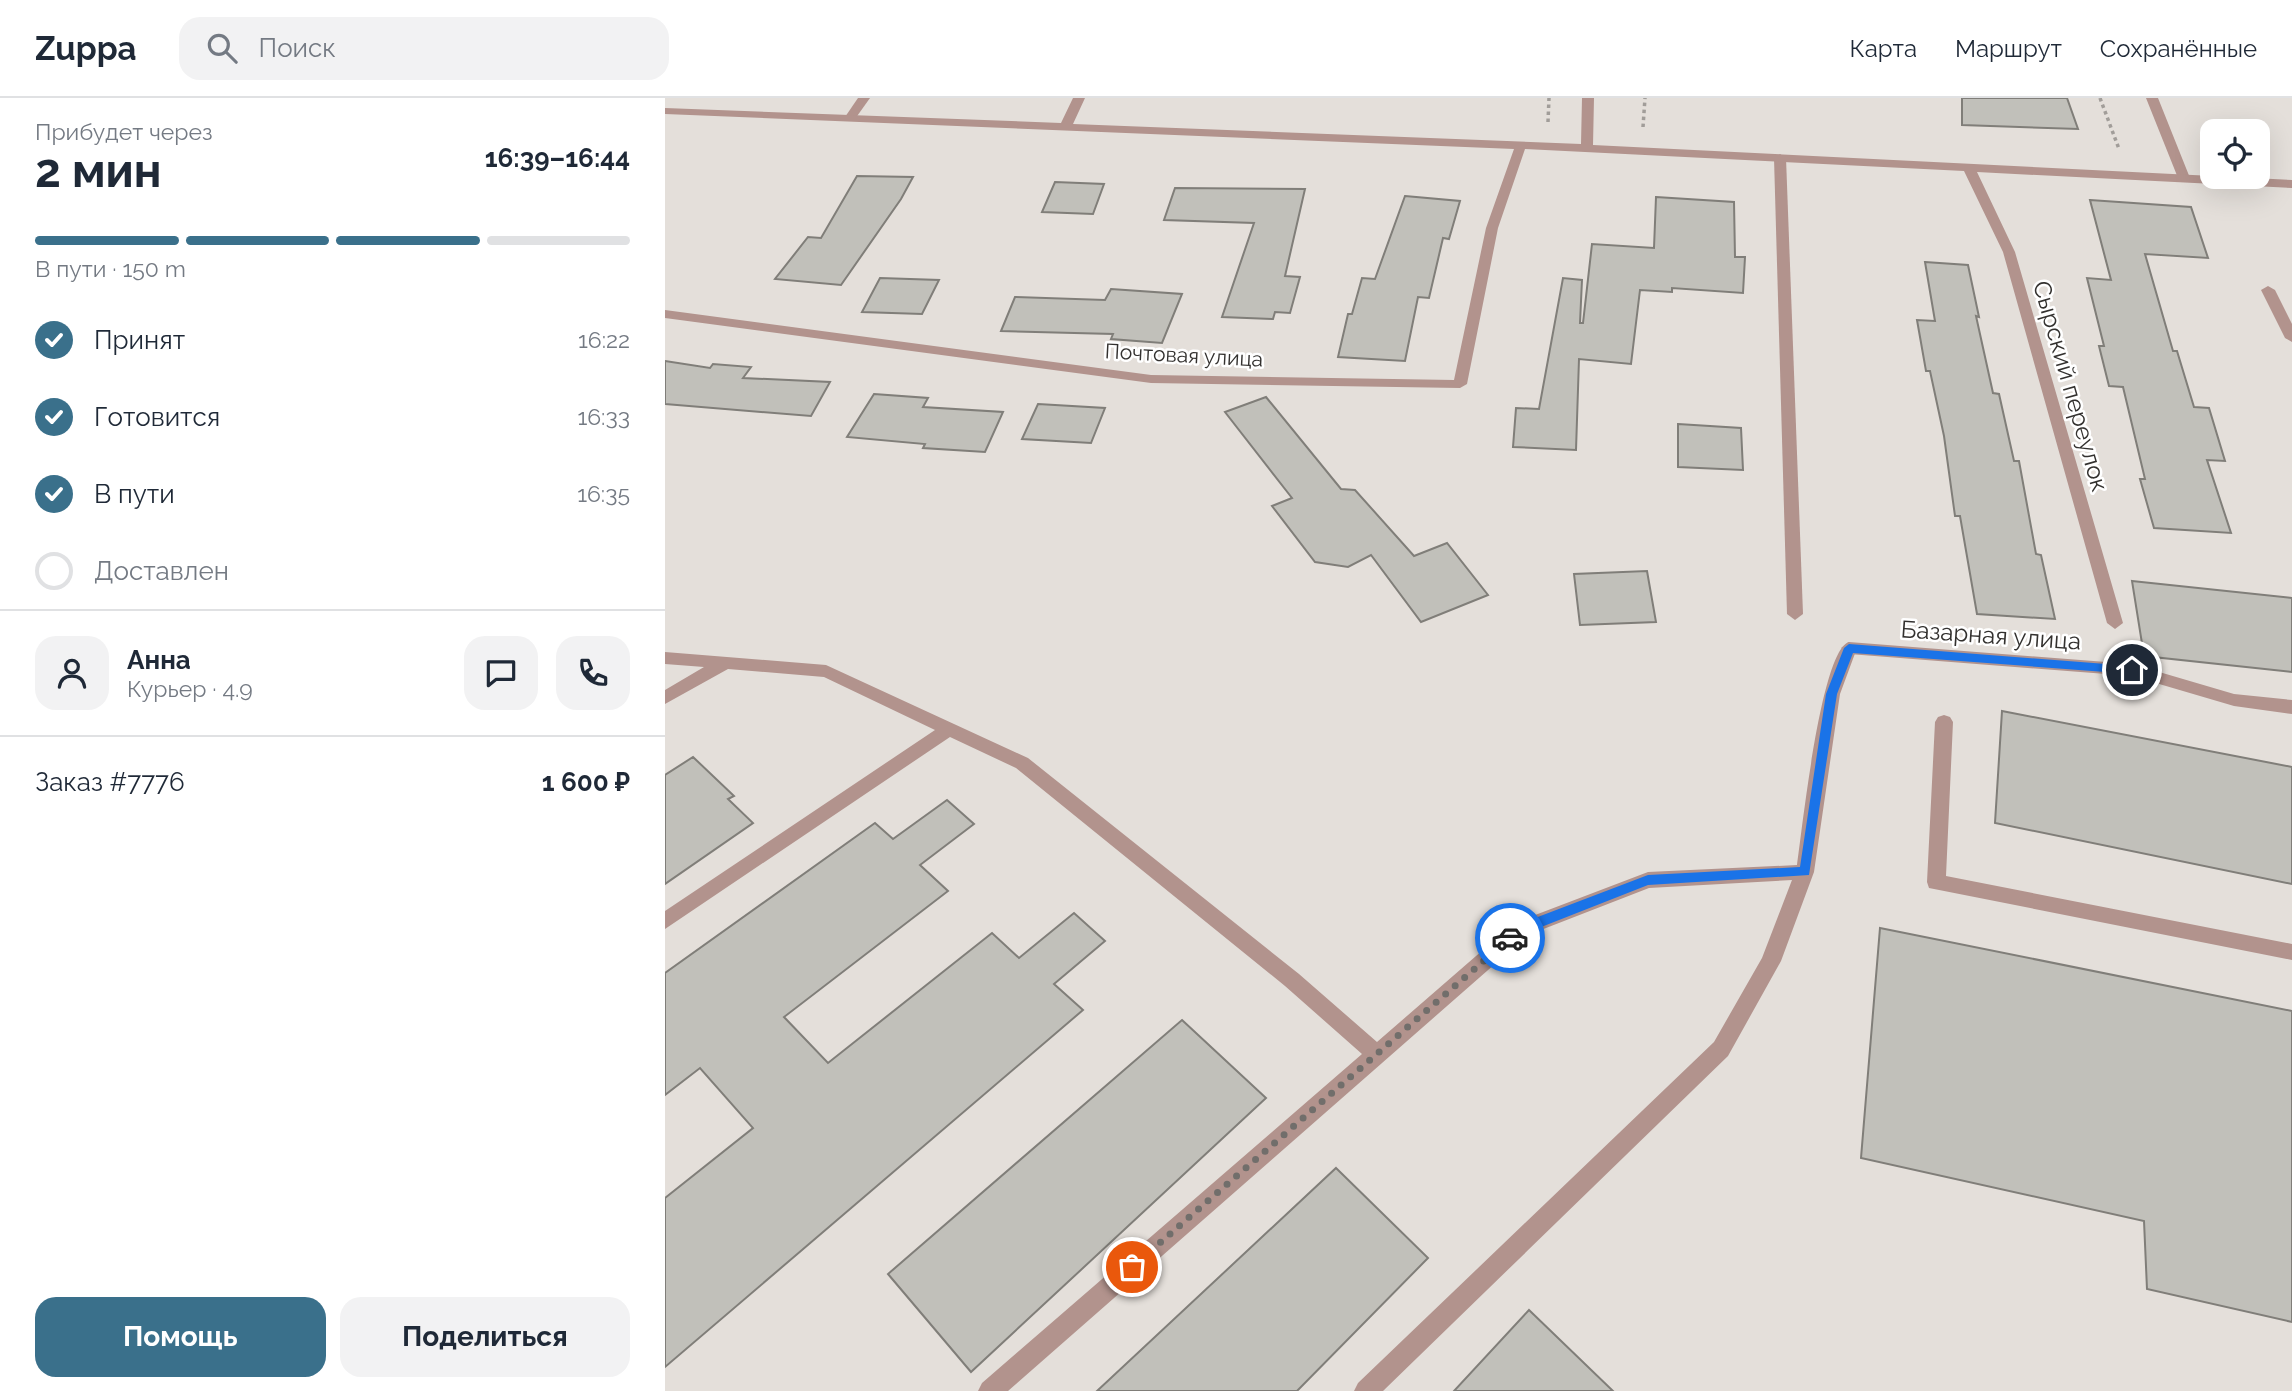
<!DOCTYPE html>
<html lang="ru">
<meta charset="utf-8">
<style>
:root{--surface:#fff;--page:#f2f2f3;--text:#1f2937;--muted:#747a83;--line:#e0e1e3;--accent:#3a708b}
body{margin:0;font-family:Raleway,sans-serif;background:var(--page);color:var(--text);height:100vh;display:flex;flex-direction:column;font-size:26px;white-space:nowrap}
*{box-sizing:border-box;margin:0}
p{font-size:23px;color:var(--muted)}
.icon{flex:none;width:38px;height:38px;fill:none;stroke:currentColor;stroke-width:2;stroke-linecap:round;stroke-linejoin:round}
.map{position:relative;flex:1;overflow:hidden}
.panel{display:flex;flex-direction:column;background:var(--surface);width:665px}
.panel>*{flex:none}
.fabs{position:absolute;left:1535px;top:21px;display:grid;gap:14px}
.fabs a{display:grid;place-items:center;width:70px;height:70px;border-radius:14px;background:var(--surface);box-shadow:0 7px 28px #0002;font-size:35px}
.pin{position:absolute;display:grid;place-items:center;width:60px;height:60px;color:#fff;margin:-30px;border:4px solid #fff;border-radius:50%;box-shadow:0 2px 7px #0007}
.courier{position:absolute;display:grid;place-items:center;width:70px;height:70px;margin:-35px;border:5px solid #1a73e8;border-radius:50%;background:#fff;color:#222;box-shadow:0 2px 9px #0007}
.head em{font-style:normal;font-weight:700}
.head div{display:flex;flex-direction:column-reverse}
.head{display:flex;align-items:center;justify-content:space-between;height:119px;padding:0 35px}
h1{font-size:46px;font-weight:700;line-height:52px}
.bar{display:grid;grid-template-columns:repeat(4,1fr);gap:10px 7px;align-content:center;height:84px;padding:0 35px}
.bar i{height:9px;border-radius:5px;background:var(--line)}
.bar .active{background:var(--accent)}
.bar p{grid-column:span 4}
.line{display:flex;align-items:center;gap:18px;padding:0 35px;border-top:2px solid var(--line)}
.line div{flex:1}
.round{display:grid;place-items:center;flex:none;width:74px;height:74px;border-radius:21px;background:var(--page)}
ol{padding:0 35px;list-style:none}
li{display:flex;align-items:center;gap:21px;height:77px}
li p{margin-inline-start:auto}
li .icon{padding:7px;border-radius:50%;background:var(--accent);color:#fff;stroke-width:4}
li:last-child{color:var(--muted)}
li i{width:38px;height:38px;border:4px solid var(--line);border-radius:50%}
.primary-button{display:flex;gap:14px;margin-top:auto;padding:14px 35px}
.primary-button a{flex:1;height:80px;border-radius:21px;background:var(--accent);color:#fff;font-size:28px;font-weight:700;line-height:80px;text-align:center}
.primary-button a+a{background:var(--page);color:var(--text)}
header{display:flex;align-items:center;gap:42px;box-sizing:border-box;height:98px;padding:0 35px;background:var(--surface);border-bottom:2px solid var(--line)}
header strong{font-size:33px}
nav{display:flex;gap:38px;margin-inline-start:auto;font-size:24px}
.search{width:490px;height:63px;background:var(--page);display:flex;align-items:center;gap:18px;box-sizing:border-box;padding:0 24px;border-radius:21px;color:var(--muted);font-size:26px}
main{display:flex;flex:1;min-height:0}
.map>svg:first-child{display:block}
.building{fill:#c1c0ba;stroke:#807e79;stroke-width:2}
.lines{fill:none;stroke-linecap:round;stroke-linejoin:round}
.path{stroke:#a19d99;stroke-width:3.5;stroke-dasharray:3.5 3.5;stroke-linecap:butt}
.service{fill:#b2938d;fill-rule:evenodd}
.minor{fill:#b2938d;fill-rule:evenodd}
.route{fill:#1a73e8}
.done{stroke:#716e6b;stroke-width:7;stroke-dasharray:0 12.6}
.labels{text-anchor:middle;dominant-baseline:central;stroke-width:5;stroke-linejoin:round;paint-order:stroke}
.far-street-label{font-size:21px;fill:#33312f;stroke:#fff}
.street-label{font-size:24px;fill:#33312f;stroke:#fff}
</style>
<header>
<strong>Zuppa</strong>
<div class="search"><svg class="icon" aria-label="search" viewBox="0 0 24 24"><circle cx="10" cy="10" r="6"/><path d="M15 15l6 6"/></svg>Поиск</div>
<nav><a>Карта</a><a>Маршрут</a><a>Сохранённые</a></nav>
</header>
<main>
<section class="panel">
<div class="head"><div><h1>2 мин</h1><p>Прибудет через</p></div><em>16:39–16:44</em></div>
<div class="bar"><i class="active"></i><i class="active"></i><i class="active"></i><i></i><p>В пути · 150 m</p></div>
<ol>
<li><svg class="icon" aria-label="check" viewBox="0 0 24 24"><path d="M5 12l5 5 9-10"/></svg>Принят<p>16:22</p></li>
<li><svg class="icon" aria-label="check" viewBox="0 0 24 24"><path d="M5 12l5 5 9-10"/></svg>Готовится<p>16:33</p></li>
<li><svg class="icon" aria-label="check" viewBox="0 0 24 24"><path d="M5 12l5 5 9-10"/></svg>В пути<p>16:35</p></li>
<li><i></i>Доставлен</li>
</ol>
<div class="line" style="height:126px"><a class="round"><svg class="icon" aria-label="person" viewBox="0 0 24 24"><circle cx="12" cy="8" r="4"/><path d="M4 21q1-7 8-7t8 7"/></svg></a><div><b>Анна</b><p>Курьер · 4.9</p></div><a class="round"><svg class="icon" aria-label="chat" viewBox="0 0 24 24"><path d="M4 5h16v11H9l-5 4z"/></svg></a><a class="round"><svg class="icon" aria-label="phone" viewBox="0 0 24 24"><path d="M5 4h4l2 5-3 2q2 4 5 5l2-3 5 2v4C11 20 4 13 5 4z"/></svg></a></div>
<div class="line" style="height:91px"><div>Заказ #7776</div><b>1 600 ₽</b></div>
<div class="primary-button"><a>Помощь</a><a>Поделиться</a></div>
</section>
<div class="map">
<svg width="1627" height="1293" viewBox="0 0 1627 1293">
<rect width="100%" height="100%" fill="#e4dfda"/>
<g class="building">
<path d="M1297 0H1402L1413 31 1297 27Z"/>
<path d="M192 78 248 79 236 101 176 187 110 181 143 139 156 140Z"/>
<path d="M390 84 439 86 428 116 377 114Z"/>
<path d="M510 90 640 91 620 178 635 179 625 215 610 214 608 221 557 219 589 125 499 122Z"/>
<path d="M740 98 795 103 784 141 778 140 764 200 753 199 740 263 673 259 683 216H687L697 180 710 181Z"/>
<path d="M991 99 1069 104 1070 159H1080L1078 195 1007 190V194L975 192 966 266 914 261 911 352 848 349 851 310 874 311 898 180 917 182 915 225H918L927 146 989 150Z"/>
<path d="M1425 102 1526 109 1543 160 1480 156 1508 253H1512L1529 309 1544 310 1560 363 1542 362 1566 435 1489 430 1475 381H1480L1458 289 1444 288 1434 248H1439L1422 180 1446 182Z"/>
<path d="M1260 164 1303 167 1314 219 1311 218 1328 295 1334 296 1349 363H1354L1371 456 1376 457 1390 521 1312 516 1295 418H1290L1279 338 1265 273H1261L1252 222 1270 223Z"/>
<path d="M215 180 274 182 257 216 197 214Z"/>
<path d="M446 191 517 196 497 245 446 241 448 236 336 233 350 199 440 202Z"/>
<path d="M0 263 45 270 48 266 86 269 78 280 165 284 146 318 0 306Z"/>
<path d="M209 296 263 300 258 309 338 314 320 354 258 350 260 346 182 339Z"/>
<path d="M601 299 676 391 690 392 749 458 782 445 823 497 756 524 706 457 683 469 650 464 607 408 627 400 560 314Z"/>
<path d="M373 306 440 310 426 345 357 341Z"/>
<path d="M1013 326 1076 330 1078 372 1013 369Z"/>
<path d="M982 473 991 524 915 527 909 476Z"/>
<path d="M1467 483 1627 500V574L1479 558Z"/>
<path d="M1337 613 1627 669V786L1330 725Z"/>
<path d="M28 659 69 698 63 701 88 725 0 786V677Z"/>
<path d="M282 702 309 726 255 767 283 793 119 919 163 965 327 835 354 860 409 815 440 843 389 886 418 912 0 1269V1100L88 1030 35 970 0 997V875L210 725 228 741Z"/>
<path d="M1215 830 1627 913V1224L1482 1191 1479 1123 1196 1060Z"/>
<path d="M517 922 601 1000 306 1274 223 1176Z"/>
<path d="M671 1070 763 1160 632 1293H432Z"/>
<path d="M864 1212 948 1293H789Z"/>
</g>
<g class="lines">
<g class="path">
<path d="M1435 0 1454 51"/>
<path d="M883 24 884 0"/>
<path d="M978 29 980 0"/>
</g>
<g class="service">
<path d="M193 0H205L190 21H182L180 19Z"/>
<path d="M1481 0H1493L1525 80 1523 83 1513 80Z"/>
<path d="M1115 56 1121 60 1138 516 1130 522 1122 516 1109 60Z"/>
<path d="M1603 188 1610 192 1627 226V244L1620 240 1596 192Z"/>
<path d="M1184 544 1192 550 1175 596 1149 774 1116 863 1063 958 718 1293H689L693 1285 1049 944 1097 860 1127 782 984 790 863 837 343 1293H313L317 1285 697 956 620 888 351 670 285 639 0 831V813L270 632 159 579 63 571 0 606V592L39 569 0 566V554L161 567 363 660 634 876 712 944 849 825 983 774 1132 767C1137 733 1156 552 1184 544Z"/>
<path d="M1279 617 1285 619 1288 624 1281 778 1627 846V862L1264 790 1262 784 1270 624 1273 619Z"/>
</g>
<g class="minor">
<path d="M408 0H420L408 26 916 46 917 0H929L928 47 1627 82V90L1312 74 1350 154 1458 525 1450 531 1442 525 1338 154 1299 73 860 51 833 130 802 286 795 290 486 285 0 220V212L486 277 789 282 821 130 849 51 0 16V10L396 25Z"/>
<path d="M1184 544 1467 566 1569 596 1627 602V616L1569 608 1467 578 1184 556 1176 550Z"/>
</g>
</g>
<path class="route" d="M1184 546 1467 568 1472 572 1467 576 1188 555 1172 596 1144 777 983 787 861 835 850 844H841V836L852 827 983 777 1135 769 1161 596 1179 550Z"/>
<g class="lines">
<path class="done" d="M467 1169 845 840"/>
</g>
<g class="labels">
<g class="far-street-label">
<text transform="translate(519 257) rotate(3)">Почтовая улица</text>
</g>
<g class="street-label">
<text transform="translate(1406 288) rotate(74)">Сырский переулок</text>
<text transform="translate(1326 537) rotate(4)">Базарная улица</text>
</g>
</g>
</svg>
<div class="fabs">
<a><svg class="icon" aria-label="locate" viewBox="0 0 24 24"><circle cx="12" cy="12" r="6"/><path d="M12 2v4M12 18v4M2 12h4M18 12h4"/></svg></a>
</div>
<div class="pin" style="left:467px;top:1169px;background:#ea580c"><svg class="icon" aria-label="bag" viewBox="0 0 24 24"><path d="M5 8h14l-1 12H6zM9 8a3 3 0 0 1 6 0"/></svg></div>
<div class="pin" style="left:1467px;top:572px;background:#1f2937"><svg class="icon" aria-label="home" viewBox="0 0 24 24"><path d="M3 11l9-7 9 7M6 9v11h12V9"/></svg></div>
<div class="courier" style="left:845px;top:840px"><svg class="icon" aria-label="car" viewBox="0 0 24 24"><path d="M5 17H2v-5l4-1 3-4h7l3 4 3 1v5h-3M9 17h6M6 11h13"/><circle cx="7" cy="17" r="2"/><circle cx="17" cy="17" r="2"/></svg></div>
</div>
</main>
